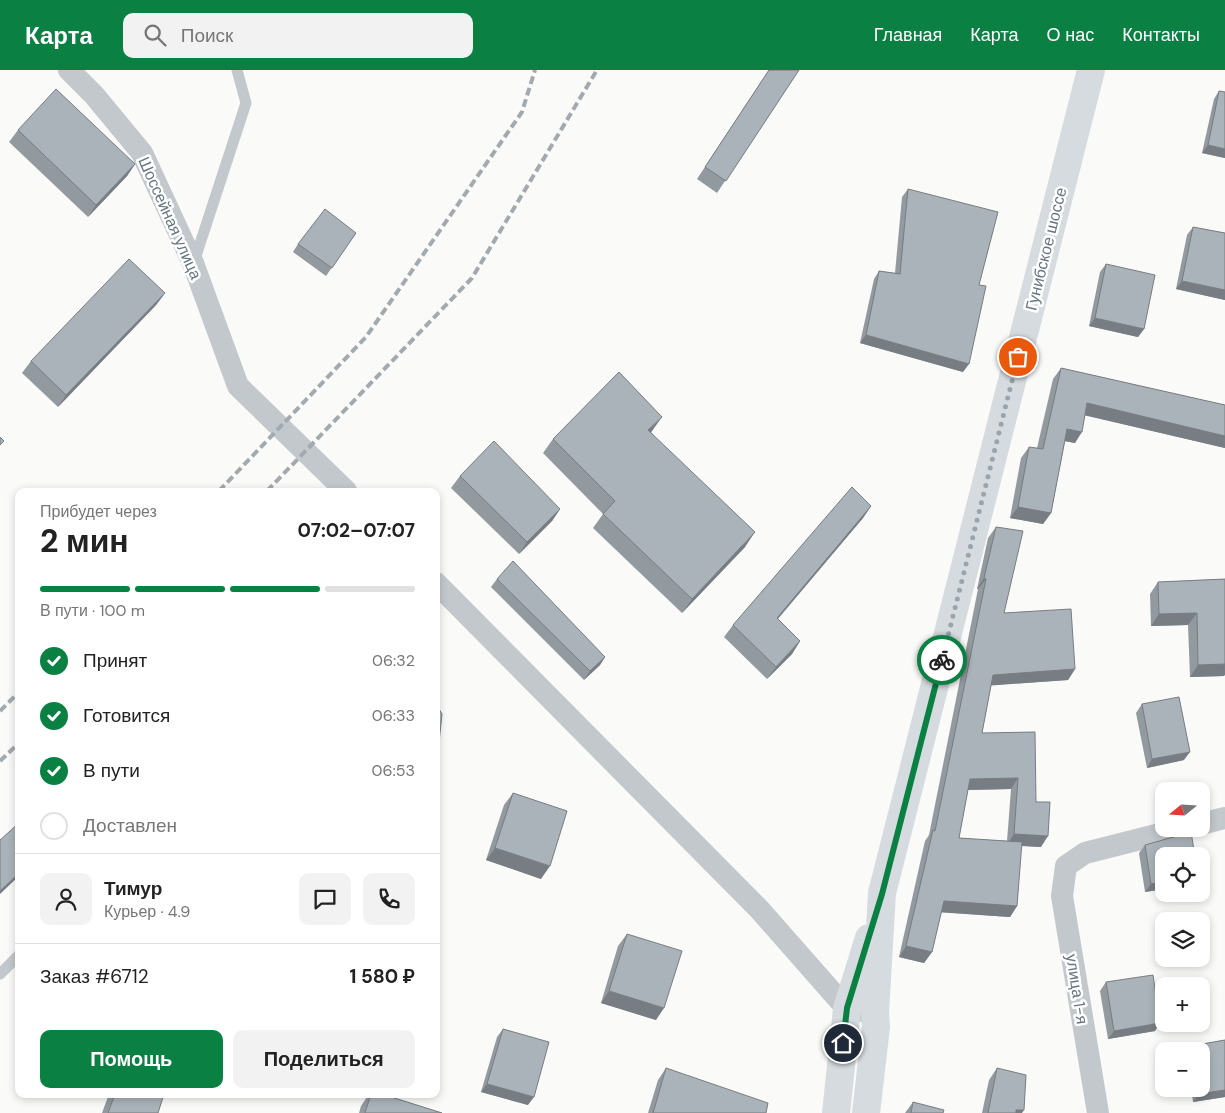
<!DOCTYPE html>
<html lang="ru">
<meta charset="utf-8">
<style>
:root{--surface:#fff;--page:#f2f2f2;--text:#222;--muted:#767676;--line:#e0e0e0;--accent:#0b8043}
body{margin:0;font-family:"DM Sans",sans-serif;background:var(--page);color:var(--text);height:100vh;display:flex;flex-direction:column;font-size:19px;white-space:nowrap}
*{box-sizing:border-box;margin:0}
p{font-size:16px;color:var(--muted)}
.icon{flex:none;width:28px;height:28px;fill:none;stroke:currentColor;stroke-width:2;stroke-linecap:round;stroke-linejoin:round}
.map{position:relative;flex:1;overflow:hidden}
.sheet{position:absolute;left:15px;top:418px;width:425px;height:610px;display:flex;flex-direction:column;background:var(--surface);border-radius:10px;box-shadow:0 2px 8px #0003}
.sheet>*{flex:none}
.needle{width:32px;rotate:252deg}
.tools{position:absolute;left:1155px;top:712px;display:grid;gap:10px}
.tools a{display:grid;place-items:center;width:55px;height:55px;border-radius:10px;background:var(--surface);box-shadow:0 2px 8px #0003;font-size:25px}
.pin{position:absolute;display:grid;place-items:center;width:42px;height:42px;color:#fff;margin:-21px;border:2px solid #fff;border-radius:50%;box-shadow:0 1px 5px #0007}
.courier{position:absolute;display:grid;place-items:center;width:50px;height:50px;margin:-25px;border:4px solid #0b8043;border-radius:50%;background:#fff;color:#222;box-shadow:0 1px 6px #0007}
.head em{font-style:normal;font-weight:700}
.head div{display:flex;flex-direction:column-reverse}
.head{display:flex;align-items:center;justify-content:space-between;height:85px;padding:0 25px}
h1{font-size:32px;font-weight:700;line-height:38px}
.bar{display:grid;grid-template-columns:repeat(4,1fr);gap:8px 5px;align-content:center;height:60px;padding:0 25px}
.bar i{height:6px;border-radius:4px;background:var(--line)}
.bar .selected{background:var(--accent)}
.bar p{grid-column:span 4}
.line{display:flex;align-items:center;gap:12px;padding:0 25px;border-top:1px solid var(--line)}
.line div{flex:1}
.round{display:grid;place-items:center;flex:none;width:52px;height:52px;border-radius:10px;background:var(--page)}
ol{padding:0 25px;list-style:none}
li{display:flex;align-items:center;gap:15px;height:55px}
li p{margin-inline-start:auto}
li .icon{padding:5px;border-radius:50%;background:var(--accent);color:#fff;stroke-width:4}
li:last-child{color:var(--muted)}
li i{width:28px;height:28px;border:2px solid var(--line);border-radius:50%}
.action{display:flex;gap:10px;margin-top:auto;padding:10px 25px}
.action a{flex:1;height:58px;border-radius:10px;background:var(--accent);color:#fff;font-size:20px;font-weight:700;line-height:58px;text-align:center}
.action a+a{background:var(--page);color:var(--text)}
header{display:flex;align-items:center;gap:30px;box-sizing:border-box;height:70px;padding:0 25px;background:var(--accent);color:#fff}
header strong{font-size:24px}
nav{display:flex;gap:28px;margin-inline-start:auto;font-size:18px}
.search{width:350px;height:45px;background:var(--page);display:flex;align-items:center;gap:12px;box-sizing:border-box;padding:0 18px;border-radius:10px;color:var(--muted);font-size:19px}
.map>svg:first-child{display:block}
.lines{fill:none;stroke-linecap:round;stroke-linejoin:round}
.service{stroke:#c3c8cc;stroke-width:11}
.minor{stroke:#c3c8cc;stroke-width:22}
.secondary{stroke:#d6dbdf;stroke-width:28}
.rail{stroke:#a2aab0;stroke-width:4;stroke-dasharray:8 4;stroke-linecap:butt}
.wall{fill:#929a9f;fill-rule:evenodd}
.shaded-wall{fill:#777d82}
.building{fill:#aab3b9;stroke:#777d82}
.done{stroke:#99a4ac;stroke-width:5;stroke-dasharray:0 9}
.route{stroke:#0b8043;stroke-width:6}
.labels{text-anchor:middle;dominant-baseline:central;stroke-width:5;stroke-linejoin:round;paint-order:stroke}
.street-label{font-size:16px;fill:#657683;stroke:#fff}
</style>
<header>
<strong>Карта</strong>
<div class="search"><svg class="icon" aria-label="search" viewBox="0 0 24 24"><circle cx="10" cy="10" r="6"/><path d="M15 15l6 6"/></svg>Поиск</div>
<nav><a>Главная</a><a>Карта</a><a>О нас</a><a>Контакты</a></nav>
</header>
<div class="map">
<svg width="1225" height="1043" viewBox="0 0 1225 1043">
<rect width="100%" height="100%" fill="#fafaf8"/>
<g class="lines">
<g class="service">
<path d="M194 192 246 33 237 0"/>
<path d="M0 904 19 885"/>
</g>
<g class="minor">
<path d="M69 0 94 25 142 83 193 193 238 316 346 421"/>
<path d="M436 513 759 839 847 939 861 941"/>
<path d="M1201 754 1225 748"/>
<path d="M1098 1043 1062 826 1066 796 1085 783 1180 759"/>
</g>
<g class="secondary">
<path d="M836 1043 847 939 869 868"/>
<path d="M866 1043 876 957 875 943 882 823 1091 0"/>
</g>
<g class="rail">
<path d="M219 421 366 267 522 42 535 0"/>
<path d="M267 421 472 208 597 0"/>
<path d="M0 641 19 622"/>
<path d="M0 691 19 673"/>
</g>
</g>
<g class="wall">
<path d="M769 0H799L717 123 697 109Z"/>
<path d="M1219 21 1225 22V88L1202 83 1214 29Z"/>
<path d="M18 60 135 94 127 106 88 147 9 72Z"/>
<path d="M908 119 979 215 963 302 860 273 874 209 879 201 895 203 902 127Z"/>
<path d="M1193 157 1225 163V230L1176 219 1187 165Z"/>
<path d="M356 163 326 206 293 182 298 174Z"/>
<path d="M1106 194 1144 259 1138 267 1089 256 1100 202Z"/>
<path d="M165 223 156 235 58 337 22 303 31 291Z"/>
<path d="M1061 298 1225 335V378L1085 345 1075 373 1065 371 1051 443 1043 454 1010 448 1021 388 1029 377 1037 378 1053 309Z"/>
<path d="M652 361 651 362 745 477 682 543 593 458 603 444 543 383 553 369Z"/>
<path d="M460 406 560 439 552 451 519 484 451 418Z"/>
<path d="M871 436 863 448 778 549 800 571 792 584 767 609 724 567 733 555Z"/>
<path d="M996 457 1004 543 1075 599 1068 610 991 615 982 663 1036 732 1041 777 1021 776 1017 836 1010 847 941 842 932 882 924 893 899 887 925 771 929 765 978 519H977L988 468ZM1011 719 1007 771 959 768 968 720Z"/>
<path d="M497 509 605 587 600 595 584 610 491 517Z"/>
<path d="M1225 509 1224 606 1190 607 1188 555 1151 556 1150 524 1158 512Z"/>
<path d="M1142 634 1184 690 1147 698 1136 643Z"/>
<path d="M513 723 541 809 486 790 504 735Z"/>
<path d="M1145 775 1164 819 1145 822 1139 783Z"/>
<path d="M627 864 656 950 601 933 618 876Z"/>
<path d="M1106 912 1155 961 1108 969 1100 921Z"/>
<path d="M503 959 528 1035 481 1022 497 967Z"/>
<path d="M1225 970V1027L1193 1032 1191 1019H1201V981H1187L1191 976Z"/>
<path d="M666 998 766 1043H648L658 1010Z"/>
<path d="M997 998 1022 1043H982L989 1010Z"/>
<path d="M109 1024H164L158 1043H102Z"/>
<path d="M369 1024H382L442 1043H359L361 1036Z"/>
<path d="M913 1032 943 1043H905Z"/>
</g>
<g class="shaded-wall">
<path d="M1208 75 1225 79V88L1202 83Z"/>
<path d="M135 94 127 106 88 147 96 135Z"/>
<path d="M1182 211 1225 220V230L1176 219Z"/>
<path d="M165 223 156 235 58 337 66 325Z"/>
<path d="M1095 248 1144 259 1138 267 1089 256Z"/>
<path d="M866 265 969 294 963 302 860 273Z"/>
<path d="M1087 333 1225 366V378L1079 344Z"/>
<path d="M662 347 652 361 638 375 648 360Z"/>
<path d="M1067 359 1082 362 1075 373 1059 370Z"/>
<path d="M871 436 863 448 768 560 777 548Z"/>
<path d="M1018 437 1051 443 1043 454 1010 448Z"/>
<path d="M560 439 552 451 519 484 527 472Z"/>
<path d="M755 462 745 477 682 543 692 529Z"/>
<path d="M984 508 986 509 978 519H977Z"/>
<path d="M1197 543 1188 555 1151 556 1159 544Z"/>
<path d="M800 571 792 584 767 609 776 597Z"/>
<path d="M605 587 600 595 584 610 590 601Z"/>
<path d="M1225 594V605L1224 606 1190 607 1198 595Z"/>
<path d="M1075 599 1068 610 985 616 993 605Z"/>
<path d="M1190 682 1184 690 1147 698 1152 689Z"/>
<path d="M1018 708 1011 719 962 720 970 709Z"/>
<path d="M1014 764 1048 766 1041 777 1007 775Z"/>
<path d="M495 778 550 796 541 809 486 790Z"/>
<path d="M19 803V806L0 824V821Z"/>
<path d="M1164 812V819L1145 822 1151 814Z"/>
<path d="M944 831 1017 836 1010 847 936 842Z"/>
<path d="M906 876 932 882 924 893 899 887Z"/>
<path d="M609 921 664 938 656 950 601 933Z"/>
<path d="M1160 953 1155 961 1108 969 1114 961Z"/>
<path d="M487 1014 534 1027 528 1035 481 1022Z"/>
<path d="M1225 1020V1027L1193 1032 1199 1024Z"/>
<path d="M1016 1040H1024L1022 1043H1014Z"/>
</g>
<g class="building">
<path d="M769 0H799L726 111 705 97Z"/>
<path d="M56 19 135 94 96 135 18 60Z"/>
<path d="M1219 21 1225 22V79L1208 75Z"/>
<path d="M908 119 998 142 979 215 986 216 969 294 866 265 879 201 900 204Z"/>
<path d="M325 139 356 163 332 198 298 174Z"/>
<path d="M1193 157 1225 163V220L1182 211Z"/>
<path d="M129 189 165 223 66 325 31 291Z"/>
<path d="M1106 194 1155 205 1144 259 1095 248Z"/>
<path d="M1061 298 1225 335V366L1087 333 1082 362 1067 359 1051 443 1018 437 1029 377 1043 379Z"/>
<path d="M619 302 662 347 648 360 755 462 692 529 603 444 615 431 553 369Z"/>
<path d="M0 367 4 371 0 375Z"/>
<path d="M494 371 560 439 527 472 460 406Z"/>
<path d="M852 417 871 436 777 548 800 571 776 597 733 555Z"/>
<path d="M996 457 1023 461 1004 543 1071 539 1075 599 993 605 982 663 1035 662 1036 732H1050L1048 766 1014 764 1018 708 970 709 959 768 1022 772 1017 836 944 831 932 882 906 876 933 760 935 761 986 509 984 508Z"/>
<path d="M513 491 605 587 590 601 497 509Z"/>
<path d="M1225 509V594L1198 595 1197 543 1159 544 1158 512Z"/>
<path d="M1179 627 1190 682 1152 689 1142 634Z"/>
<path d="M436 634 442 644 438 682 436 683Z"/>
<path d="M513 723 567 741 550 796 495 778Z"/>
<path d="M19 753V803L0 821V770Z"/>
<path d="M1191 762 1195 786H1164V812L1151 814 1145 775Z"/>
<path d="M627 864 682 881 664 938 609 921Z"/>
<path d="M1153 905 1160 953 1114 961 1106 912Z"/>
<path d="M503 959 549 972 534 1027 487 1014Z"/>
<path d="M1225 970V1020L1199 1024 1198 1019H1201V981H1192L1191 976Z"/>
<path d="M666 998 768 1033 766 1043H653Z"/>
<path d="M997 998 1026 1005 1024 1040H1016V1043H988Z"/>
<path d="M115 1024H164L158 1043H108Z"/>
<path d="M371 1024H382L442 1043H365Z"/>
<path d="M913 1032 944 1040 943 1043H911Z"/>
</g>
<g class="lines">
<path class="done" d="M942 590 1018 287"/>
<path class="route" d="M843 973 847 938 882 824 942 590"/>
</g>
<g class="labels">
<g class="street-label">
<text transform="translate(170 148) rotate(66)">Шоссейная улица</text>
<text transform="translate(1046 179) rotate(-76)">Гунибское шоссе</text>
<text transform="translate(1077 919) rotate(81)">улица 1-я</text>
</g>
</g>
</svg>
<div class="tools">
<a><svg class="needle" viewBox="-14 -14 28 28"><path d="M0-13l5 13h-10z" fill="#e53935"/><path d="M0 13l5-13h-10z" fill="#767676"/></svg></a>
<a><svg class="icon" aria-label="locate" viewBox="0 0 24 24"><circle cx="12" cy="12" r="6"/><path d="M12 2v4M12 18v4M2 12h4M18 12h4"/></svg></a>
<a><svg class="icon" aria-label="layers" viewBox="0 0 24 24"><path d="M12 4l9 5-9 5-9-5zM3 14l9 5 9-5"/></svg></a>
<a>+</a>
<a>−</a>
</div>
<div class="pin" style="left:1018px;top:287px;background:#ea580c"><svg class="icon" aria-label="bag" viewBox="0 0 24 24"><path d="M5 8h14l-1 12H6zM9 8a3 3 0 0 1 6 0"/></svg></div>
<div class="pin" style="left:843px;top:973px;background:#1f2937"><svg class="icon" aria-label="home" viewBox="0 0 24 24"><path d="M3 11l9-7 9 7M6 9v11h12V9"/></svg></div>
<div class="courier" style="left:942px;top:590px"><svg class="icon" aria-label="bike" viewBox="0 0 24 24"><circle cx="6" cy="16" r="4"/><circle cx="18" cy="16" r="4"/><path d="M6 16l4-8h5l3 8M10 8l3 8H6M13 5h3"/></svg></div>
<section class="sheet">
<div class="head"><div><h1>2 мин</h1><p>Прибудет через</p></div><em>07:02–07:07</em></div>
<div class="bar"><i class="selected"></i><i class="selected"></i><i class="selected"></i><i></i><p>В пути · 100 m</p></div>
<ol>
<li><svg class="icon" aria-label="check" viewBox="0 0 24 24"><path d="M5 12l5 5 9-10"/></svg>Принят<p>06:32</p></li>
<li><svg class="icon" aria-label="check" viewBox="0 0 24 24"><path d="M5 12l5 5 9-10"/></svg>Готовится<p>06:33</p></li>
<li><svg class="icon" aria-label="check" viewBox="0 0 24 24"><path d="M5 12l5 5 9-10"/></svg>В пути<p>06:53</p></li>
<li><i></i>Доставлен</li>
</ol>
<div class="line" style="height:90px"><a class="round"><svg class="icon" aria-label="person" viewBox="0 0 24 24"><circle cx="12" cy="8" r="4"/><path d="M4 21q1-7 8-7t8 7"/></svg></a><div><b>Тимур</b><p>Курьер · 4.9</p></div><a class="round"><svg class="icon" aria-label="chat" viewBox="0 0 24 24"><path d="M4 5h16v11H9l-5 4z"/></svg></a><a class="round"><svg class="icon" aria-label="phone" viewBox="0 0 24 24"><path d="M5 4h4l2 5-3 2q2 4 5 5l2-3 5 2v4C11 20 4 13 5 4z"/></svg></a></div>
<div class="line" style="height:65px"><div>Заказ #6712</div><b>1 580 ₽</b></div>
<div class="action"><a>Помощь</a><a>Поделиться</a></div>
</section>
</div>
